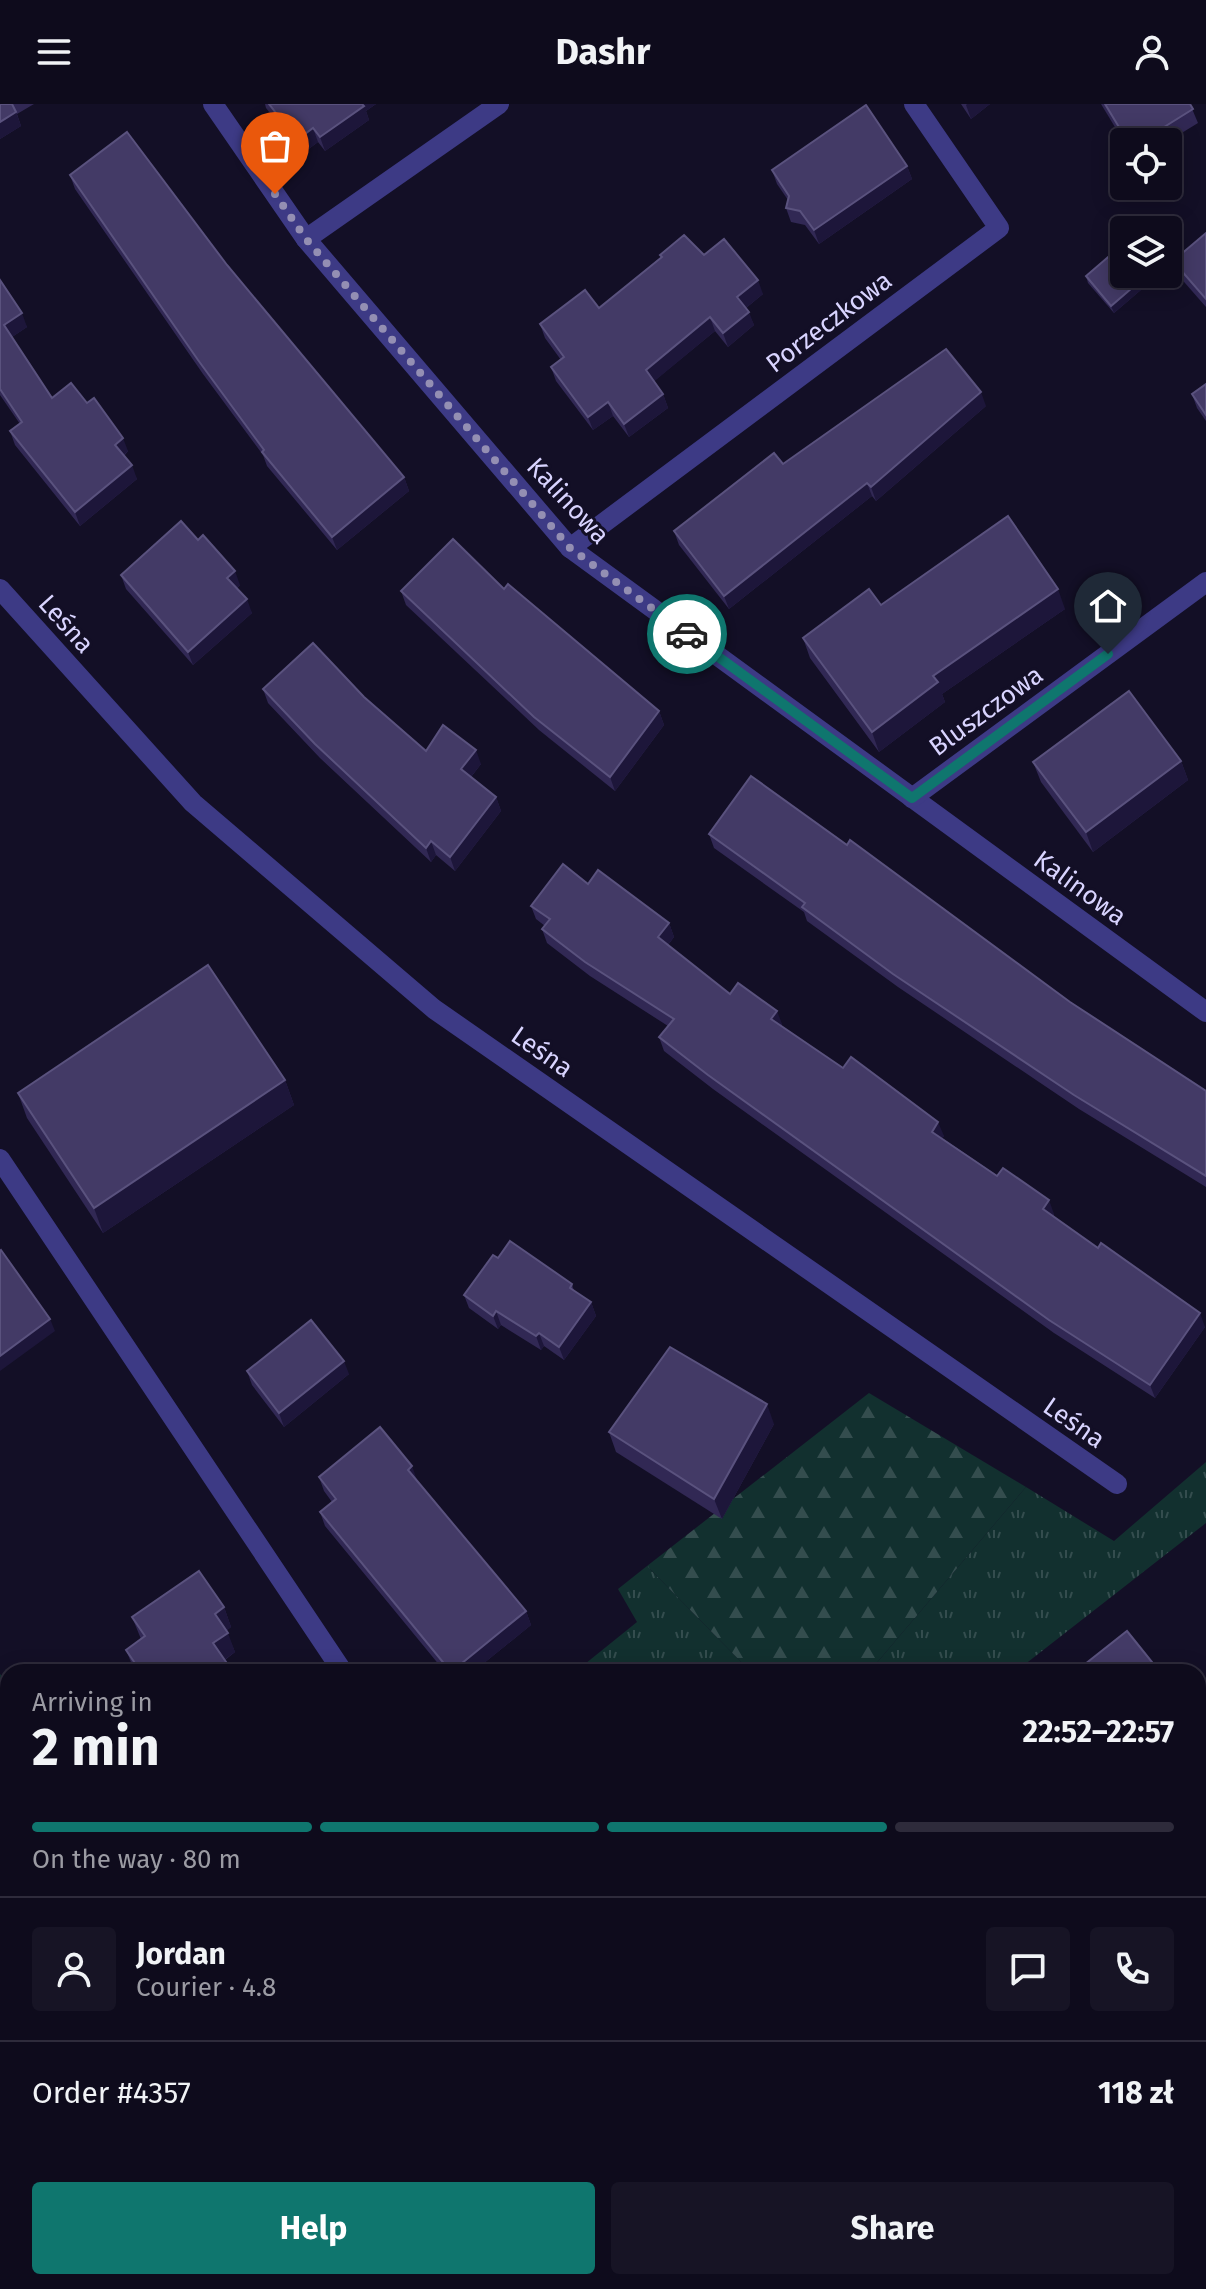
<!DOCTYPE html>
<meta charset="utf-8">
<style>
:root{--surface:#0e0b1c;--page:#171425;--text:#f1f3f6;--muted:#9b9ba3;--line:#2e2b3b;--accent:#0f766e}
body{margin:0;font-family:"Fira Sans",sans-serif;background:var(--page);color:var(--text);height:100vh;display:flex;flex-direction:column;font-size:30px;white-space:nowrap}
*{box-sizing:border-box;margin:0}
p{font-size:26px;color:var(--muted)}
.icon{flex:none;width:44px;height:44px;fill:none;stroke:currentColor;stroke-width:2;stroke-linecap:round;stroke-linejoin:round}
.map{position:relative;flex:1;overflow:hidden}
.panel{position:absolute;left:0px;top:1560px;width:1206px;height:626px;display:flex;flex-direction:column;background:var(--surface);border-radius:24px 24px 0 0;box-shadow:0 4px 20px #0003,0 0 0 2px var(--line)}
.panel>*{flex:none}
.tools{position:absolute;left:1110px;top:24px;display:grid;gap:16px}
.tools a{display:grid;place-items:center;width:72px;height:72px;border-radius:8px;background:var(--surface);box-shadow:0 4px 20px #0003,0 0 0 2px var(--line);font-size:40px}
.pin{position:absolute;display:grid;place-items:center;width:68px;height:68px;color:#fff;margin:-82px -34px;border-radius:50% 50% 50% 0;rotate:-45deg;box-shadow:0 0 8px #0007}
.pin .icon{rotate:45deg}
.courier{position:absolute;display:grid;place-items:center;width:80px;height:80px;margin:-40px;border:6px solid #0f766e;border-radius:50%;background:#fff;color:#222;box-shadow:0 2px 10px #0007}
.summary em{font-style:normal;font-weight:700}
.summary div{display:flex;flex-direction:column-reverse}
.summary{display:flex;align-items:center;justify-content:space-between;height:136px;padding:0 32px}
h1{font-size:52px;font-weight:700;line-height:60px}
.bar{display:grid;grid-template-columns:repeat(4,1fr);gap:12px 8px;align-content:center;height:96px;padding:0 32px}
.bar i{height:10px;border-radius:6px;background:var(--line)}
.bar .on{background:var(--accent)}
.bar p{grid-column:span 4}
.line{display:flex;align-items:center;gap:20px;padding:0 32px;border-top:2px solid var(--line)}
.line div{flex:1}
.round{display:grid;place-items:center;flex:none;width:84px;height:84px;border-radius:8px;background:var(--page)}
.cta{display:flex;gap:16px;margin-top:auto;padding:16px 32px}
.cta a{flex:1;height:92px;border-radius:8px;background:var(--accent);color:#fff;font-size:32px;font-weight:700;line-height:92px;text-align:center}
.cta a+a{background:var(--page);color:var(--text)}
header{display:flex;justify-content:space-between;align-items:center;height:104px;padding:0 32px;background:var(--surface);font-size:36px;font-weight:700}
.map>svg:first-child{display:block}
.grass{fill:url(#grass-tufts)}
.forest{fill:url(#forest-firs)}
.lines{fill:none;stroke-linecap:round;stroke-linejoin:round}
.stream{stroke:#0c2248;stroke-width:14}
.street{stroke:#3d3a85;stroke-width:20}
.wall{fill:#312854}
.shaded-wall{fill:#1d163a}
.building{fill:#433a66;stroke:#5a527e;stroke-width:2}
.done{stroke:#948fb3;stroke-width:8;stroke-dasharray:0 14.4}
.route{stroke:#0f766e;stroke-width:10}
.labels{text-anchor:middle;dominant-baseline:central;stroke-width:6;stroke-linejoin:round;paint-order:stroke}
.street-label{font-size:26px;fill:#d9d4ff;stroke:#130f26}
</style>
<header><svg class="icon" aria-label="menu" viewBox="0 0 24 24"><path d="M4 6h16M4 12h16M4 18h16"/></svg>Dashr<svg class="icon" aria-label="person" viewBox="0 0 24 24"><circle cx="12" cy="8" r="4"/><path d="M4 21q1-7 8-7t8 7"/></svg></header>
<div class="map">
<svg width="1206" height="2185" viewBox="0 0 1206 2185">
<defs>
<pattern id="grass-tufts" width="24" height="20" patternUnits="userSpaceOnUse" patternTransform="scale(2)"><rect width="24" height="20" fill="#12302f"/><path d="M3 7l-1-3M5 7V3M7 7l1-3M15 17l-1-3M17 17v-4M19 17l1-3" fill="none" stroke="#344d4e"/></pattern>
<pattern id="forest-firs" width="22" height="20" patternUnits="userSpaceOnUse" patternTransform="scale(2)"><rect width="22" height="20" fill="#12302f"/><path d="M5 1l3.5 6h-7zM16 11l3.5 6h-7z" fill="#344d4e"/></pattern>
</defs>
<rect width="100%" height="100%" fill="#130f26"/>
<g class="grass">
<path d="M1206 1358V1419L1015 1568H869L1026 1383 1114 1437Z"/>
<path d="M647 1462 751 1568H575L637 1518 618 1485Z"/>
<path d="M0 1570 8 1578V1840L0 1835Z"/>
<path d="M1206 1625V1829L1198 1835V1631Z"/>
<path d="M627 2178H776L767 2185H643Z"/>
</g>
<g class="forest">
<path d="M869 1289 1026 1383 869 1568H751L647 1462Z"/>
<path d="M0 1873 8 1878V2178H476L486 2185H0Z"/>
</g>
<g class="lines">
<g class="stream">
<path d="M0 1991 8 1997"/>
<path d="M231 2178 239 2185"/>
</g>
<g class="street">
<path d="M213 0 306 135 570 444 1206 908"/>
<path d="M306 135 499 0"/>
<path d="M570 444 999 124 914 0"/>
<path d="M0 485 193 699 434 905 1117 1380"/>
<path d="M912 694 1206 478"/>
<path d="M0 1055 343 1568"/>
</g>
</g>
<g class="wall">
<path d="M0 0H34L17 10 21 22 0 35Z"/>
<path d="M265 0H376L366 7 369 16 325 47 318 38 302 50 266 4Z"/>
<path d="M961 0H990L971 15Z"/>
<path d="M1101 0H1190L1198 19 1167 38H1124Z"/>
<path d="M907 62 912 75 819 140 805 121 791 118 786 104 788 96 777 80 772 66Z"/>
<path d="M70 71 227 161 404 373 409 387 337 446 267 362 263 351 203 270 75 85Z"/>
<path d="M1206 129V203L1178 171 1173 157Z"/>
<path d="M660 151H704L763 190 746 204 754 221 728 243 715 227 654 277 663 290 668 304 629 333 613 312 593 326 556 277 551 263 561 256 545 234 540 220 599 204 661 153Z"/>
<path d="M1086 172 1149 179 1114 209 1088 179Z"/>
<path d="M0 176 27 223 12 233 52 294 87 299 128 347 124 352 137 375 80 422 15 341 10 327 20 320 0 291Z"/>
<path d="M1206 280V317L1197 304 1192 290Z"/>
<path d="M986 302 876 397 872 392 729 505 679 441 674 427 783 360Z"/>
<path d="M121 471 240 481 237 484 252 509 193 561 126 485Z"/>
<path d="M504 485 659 607 664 621 615 687 539 626 406 501 401 487Z"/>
<path d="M881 501 1065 505 942 590 945 598 879 648 810 554 803 534Z"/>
<path d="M263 585 364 593 426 647 481 660 471 673 496 693 501 707 455 767 436 751 431 758 320 654 268 599Z"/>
<path d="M1181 657 1188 676 1093 748 1041 678 1033 658Z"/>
<path d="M709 730 847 741 1070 898 1206 987V1083L1079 1005 898 883 807 817 804 808 714 744Z"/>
<path d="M588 780 669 819 674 833 668 841 730 890 782 920 781 922 944 1032 942 1034 1054 1110 1053 1112 1205 1223 1155 1294 1054 1229 713 985 664 947 659 933 668 922 590 872 547 839 542 825 545 822 536 815 531 802Z"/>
<path d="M285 976 294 1001 103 1129 27 1014 18 989Z"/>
<path d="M498 1154 572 1180 574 1187 591 1198 596 1212 564 1256 544 1242 541 1246 501 1221 498 1225 469 1204 464 1191Z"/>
<path d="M247 1267 349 1270 284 1323 252 1281Z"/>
<path d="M774 1320 722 1415 616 1348 609 1328Z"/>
<path d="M319 1373 417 1376 526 1507 531 1521 473 1568H445L325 1422 320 1408 332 1398 324 1387Z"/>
<path d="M224 1503 231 1523 226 1527 235 1548 225 1556 233 1568H135L126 1546 141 1535 132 1513Z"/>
</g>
<g class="shaded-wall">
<path d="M361 0H376L366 7 369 16 325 47 320 33Z"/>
<path d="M967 0H990L971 15 966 1Z"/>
<path d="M16 8 21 22 0 35V18Z"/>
<path d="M313 24 318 38 302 50 297 36Z"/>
<path d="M907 62 912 75 819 140 814 126Z"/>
<path d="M1146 172 1149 179 1114 209 1111 202Z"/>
<path d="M758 176 763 190 742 207 737 193Z"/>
<path d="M749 208 754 221 728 243 723 229Z"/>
<path d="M22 209 27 223 9 235 4 221Z"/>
<path d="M710 213 715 227 651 280 646 266Z"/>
<path d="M981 288 986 302 876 397 871 383Z"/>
<path d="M663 290 668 304 629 333 624 320Z"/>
<path d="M608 298 613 312 593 326 588 313Z"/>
<path d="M123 334 128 347 120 355 115 341Z"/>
<path d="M132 361 137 375 80 422 75 408Z"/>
<path d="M404 373 409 387 337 446 332 433Z"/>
<path d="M867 379 872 392 729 505 724 492Z"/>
<path d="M235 467 240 481 232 488 227 474Z"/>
<path d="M1058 485 1065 505 942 590 945 598 879 648 872 628 933 572Z"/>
<path d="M247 495 252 509 193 561 188 548Z"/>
<path d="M659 607 664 621 615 687 610 673Z"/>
<path d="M476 646 481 660 466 679 461 665Z"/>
<path d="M1181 657 1188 676 1093 748 1086 728Z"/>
<path d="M496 693 501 707 455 767 450 753Z"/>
<path d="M431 737 436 751 431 758 426 744Z"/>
<path d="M669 819 674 833 663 847 658 833Z"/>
<path d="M777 907 782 920 776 929 771 915Z"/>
<path d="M285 976 294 1001 103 1129 94 1104Z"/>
<path d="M938 1018 944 1032 937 1041 932 1028Z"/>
<path d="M1049 1096 1054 1110 1048 1118 1043 1105Z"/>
<path d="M591 1198 596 1212 564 1256 559 1243Z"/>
<path d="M496 1207 501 1221 498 1225 493 1212Z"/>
<path d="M1200 1209 1205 1223 1155 1294 1150 1281Z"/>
<path d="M50 1215 55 1227 0 1267V1252Z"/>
<path d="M539 1229 544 1242 541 1246 536 1232Z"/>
<path d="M344 1257 349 1270 284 1323 279 1309Z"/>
<path d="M767 1300 774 1320 722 1415 714 1395Z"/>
<path d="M412 1362 417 1376 408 1366Z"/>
<path d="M224 1503 231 1523 222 1530 215 1510Z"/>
<path d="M526 1507 531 1521 473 1568H452Z"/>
<path d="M228 1529 235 1548 220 1559 213 1539Z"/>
<path d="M1206 1981V2006L1198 2013V1987Z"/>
<path d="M943 2178H964L956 2185H934Z"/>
</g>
<g class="building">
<path d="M0 0H12L16 8 0 18Z"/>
<path d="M269 0H362L364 2 320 33 313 24 297 36Z"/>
<path d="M1105 0H1190L1193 5 1140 38H1128Z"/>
<path d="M866 1 907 62 814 126 800 107 786 104 789 92 772 66Z"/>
<path d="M127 28 227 161 404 373 332 433 262 348 264 346 198 256 70 71Z"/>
<path d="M1206 129V195L1173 157Z"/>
<path d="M684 131 704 151 724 135 758 176 737 193 749 208 723 229 710 213 646 266 663 290 624 320 608 298 588 313 551 263 564 253 540 220 585 186 599 204 662 153 660 151Z"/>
<path d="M1121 142 1124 146V170H1144L1146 172 1111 202 1086 172Z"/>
<path d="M0 176 22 209 4 221 52 294 71 279 87 299 94 294 123 334 115 341 132 361 75 408 10 327 22 318 0 285Z"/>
<path d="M946 245 981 288 871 383 867 379 724 492 674 427 774 349 783 360Z"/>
<path d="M1206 280V311L1192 290Z"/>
<path d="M1008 412 1058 485 933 572 938 578 872 628 803 534 869 485 881 501Z"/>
<path d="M181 417 198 436 203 431 235 467 227 474 247 495 188 548 121 471Z"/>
<path d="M453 435 504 485 508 480 659 607 610 673 534 613 401 487Z"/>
<path d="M313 539 364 593 426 647 443 621 476 646 461 665 496 693 450 753 431 737 426 744 315 640 263 585Z"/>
<path d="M1129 587 1181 657 1086 728 1033 658Z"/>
<path d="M751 672 847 741 850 736 1070 898 1206 987V1072L1074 991 893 870 802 803 805 799 709 730Z"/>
<path d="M563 760 588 780 598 766 669 819 658 833 730 890 738 879 777 907 771 915 843 964 851 953 938 1018 932 1028 997 1072 1003 1064 1049 1096 1043 1105 1098 1144 1101 1139 1200 1209 1150 1281 1049 1216 708 971 659 933 674 915 585 858 542 825 550 815 531 802Z"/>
<path d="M208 861 285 976 94 1104 18 989Z"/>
<path d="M510 1137 572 1180 570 1184 591 1198 559 1243 539 1229 536 1232 496 1207 493 1212 464 1191 493 1151 498 1154Z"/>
<path d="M1 1146 50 1215 0 1252V1147Z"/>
<path d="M311 1216 344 1257 279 1309 247 1267Z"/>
<path d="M670 1243 767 1300 714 1395 609 1328Z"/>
<path d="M380 1323 412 1362 408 1366 526 1507 451 1568 320 1408 336 1395 319 1373Z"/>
<path d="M199 1467 224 1503 215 1510 228 1529 213 1539 233 1568H141L126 1546 145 1532 132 1513Z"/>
<path d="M1127 1527 1160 1568H1075Z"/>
<path d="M1202 1928 1206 1933V1981L1198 1987 1202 1991 1198 1995V1931Z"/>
<path d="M867 2178H943L934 2185H859Z"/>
</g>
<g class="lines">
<path class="done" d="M275 90 306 135 570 444 687 530"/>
<path class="route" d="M687 530 912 694 1108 550"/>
</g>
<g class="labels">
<g class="street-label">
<text transform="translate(829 218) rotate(-37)">Porzeczkowa</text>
<text transform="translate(568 397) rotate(47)">Kalinowa</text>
<text transform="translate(66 520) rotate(48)">Leśna</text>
<text transform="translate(986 607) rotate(-36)">Bluszczowa</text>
<text transform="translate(1080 784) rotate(36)">Kalinowa</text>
<text transform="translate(542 948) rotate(35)">Leśna</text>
<text transform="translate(1074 1319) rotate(35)">Leśna</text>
</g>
</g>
</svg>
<div class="tools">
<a><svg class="icon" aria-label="locate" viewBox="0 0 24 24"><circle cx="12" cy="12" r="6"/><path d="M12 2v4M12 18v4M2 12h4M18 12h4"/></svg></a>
<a><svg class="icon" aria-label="layers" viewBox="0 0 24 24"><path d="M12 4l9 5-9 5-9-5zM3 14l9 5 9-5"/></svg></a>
</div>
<div class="pin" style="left:275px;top:90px;background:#ea580c"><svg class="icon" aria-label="bag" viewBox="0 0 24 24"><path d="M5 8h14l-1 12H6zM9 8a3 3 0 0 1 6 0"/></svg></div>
<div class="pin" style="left:1108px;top:550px;background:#1f2937"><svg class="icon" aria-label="home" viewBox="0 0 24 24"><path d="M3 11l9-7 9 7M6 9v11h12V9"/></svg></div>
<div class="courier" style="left:687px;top:530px"><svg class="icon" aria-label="car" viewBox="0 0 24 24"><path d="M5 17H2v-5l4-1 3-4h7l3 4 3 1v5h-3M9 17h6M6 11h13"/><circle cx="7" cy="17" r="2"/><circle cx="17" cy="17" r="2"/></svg></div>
<section class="panel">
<div class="summary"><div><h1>2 min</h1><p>Arriving in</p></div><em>22:52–22:57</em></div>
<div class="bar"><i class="on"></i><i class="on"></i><i class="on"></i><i></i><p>On the way · 80 m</p></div>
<div class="line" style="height:144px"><a class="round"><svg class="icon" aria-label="person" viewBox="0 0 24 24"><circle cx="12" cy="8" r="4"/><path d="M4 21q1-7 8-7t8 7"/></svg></a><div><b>Jordan</b><p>Courier · 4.8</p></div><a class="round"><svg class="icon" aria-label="chat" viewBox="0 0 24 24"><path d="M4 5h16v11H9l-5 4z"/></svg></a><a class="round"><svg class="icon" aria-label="phone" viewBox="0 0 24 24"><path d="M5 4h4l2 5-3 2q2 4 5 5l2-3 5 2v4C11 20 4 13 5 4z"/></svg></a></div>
<div class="line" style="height:104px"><div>Order #4357</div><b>118 zł</b></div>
<div class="cta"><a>Help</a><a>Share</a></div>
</section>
</div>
